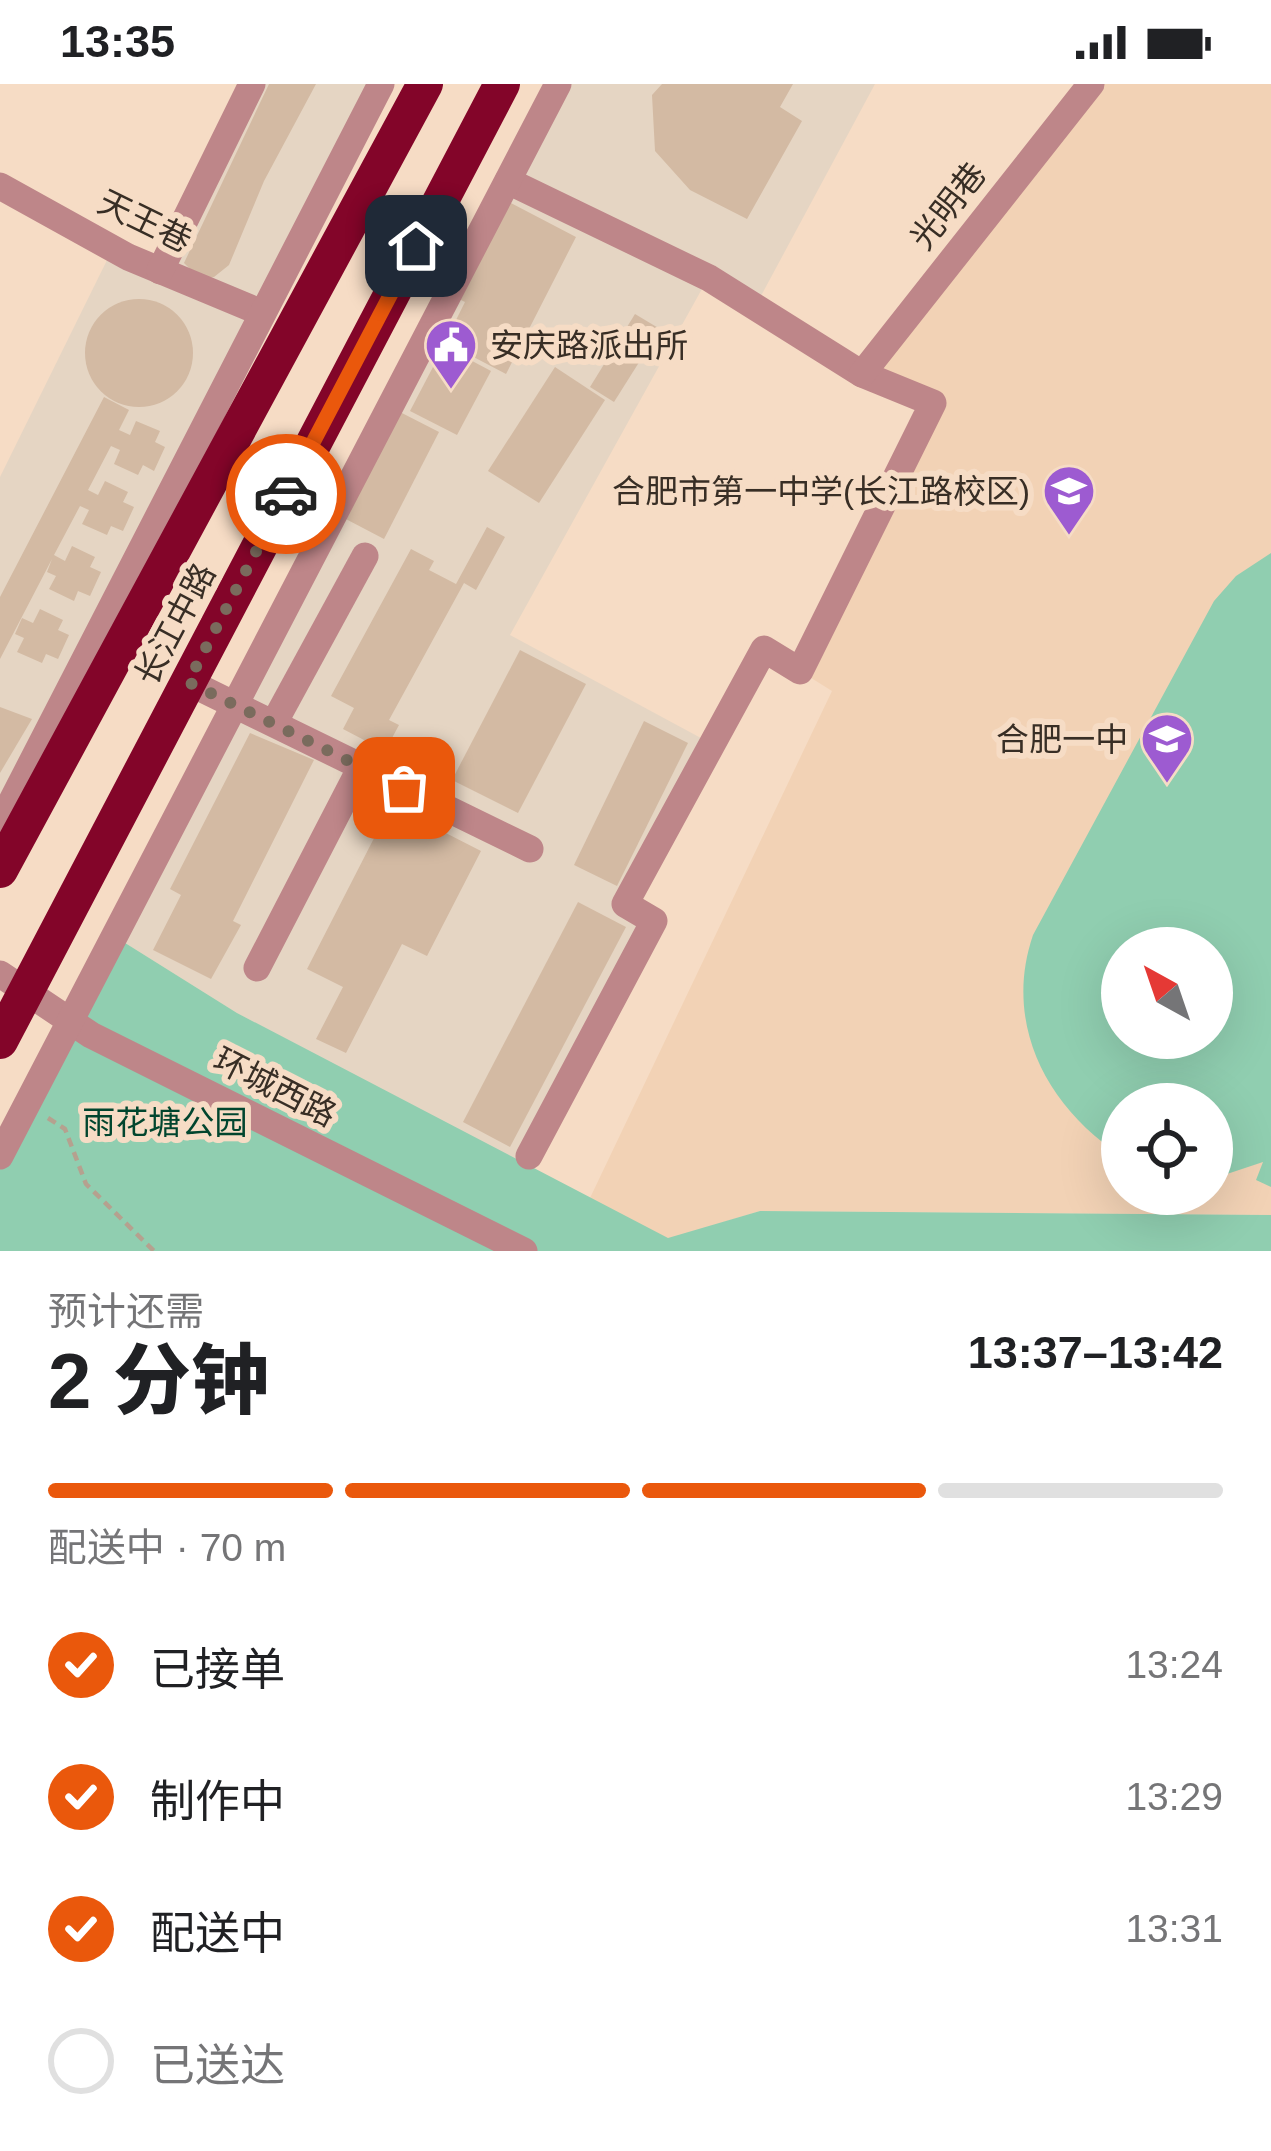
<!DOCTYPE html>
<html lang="zh">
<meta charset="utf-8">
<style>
:root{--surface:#fff;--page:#f6f6f6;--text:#202124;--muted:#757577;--line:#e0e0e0;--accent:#ea580c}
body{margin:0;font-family:Arial,"Noto Sans SC",sans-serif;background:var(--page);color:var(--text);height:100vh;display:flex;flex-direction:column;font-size:45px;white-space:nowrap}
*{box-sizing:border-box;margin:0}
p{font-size:39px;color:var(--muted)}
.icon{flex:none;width:66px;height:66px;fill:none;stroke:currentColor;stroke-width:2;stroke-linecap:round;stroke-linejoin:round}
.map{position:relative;height:1167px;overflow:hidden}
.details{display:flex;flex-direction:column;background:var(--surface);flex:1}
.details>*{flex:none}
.needle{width:78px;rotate:320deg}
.fabs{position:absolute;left:1101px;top:843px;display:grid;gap:24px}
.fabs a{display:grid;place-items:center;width:132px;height:132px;border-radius:50%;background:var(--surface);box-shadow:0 12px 48px #0002;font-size:60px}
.pin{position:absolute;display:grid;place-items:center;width:102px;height:102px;color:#fff;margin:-51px;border-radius:24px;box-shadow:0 6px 18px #0006}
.courier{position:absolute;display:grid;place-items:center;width:120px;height:120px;margin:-60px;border:9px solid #ea580c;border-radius:50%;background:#fff;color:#222;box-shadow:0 3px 15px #0007}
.overview em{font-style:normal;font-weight:800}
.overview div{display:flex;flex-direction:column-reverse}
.overview{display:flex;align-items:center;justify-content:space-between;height:204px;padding:0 48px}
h1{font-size:78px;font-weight:800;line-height:90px}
.bar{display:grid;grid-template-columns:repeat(4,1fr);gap:18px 12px;align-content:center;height:144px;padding:0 48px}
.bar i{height:15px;border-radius:9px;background:var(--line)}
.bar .selected{background:var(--accent)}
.bar p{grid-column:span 4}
ol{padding:0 48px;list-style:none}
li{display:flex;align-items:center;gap:36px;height:132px}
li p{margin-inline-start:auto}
li .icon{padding:12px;border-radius:50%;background:var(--accent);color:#fff;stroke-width:4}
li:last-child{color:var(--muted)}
li i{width:66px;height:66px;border:6px solid var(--line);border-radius:50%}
.status{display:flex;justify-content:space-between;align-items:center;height:84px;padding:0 60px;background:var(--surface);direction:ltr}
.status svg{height:33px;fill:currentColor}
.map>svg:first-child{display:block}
.commercial{fill:#e5d5c3}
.built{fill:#f2d2b5;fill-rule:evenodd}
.green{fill:#90ceb0;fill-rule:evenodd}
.building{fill:#d3baa3}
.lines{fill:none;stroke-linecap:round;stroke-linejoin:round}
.path{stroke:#b5a18f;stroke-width:4.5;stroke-dasharray:9 6;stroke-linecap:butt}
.minor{stroke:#be8689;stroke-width:27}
.highway{stroke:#830529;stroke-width:36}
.done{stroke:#7a6b5d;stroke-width:12;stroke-dasharray:0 21.6}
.route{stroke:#ea580c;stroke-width:15}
.labels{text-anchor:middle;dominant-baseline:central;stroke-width:12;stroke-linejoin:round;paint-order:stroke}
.street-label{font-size:33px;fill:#382e25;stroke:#f6dcc5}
.poi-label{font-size:33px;fill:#382e25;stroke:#f6dcc5;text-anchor:end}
.park-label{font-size:33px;fill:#01452e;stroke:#f6dcc5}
</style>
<div class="status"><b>13:35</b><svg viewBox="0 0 49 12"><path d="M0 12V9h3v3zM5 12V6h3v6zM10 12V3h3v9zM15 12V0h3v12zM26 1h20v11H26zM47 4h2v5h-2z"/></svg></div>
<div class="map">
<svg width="1271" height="1167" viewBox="0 0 1271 1167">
<rect width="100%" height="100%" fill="#f6dcc5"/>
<g class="commercial">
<path d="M252 0H381L0 712V393L113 164 160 186Z"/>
<path d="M558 0H875L755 223 708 194 510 551 712 660 625 820 654 837 523 1081 237 929 114 852Z"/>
</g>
<path class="built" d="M1091 0H1271V1131L760 1127 668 1155 590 1114 832 607 800 587 932 320 862 290ZM1122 864H1212V954H1122ZM1122 1020H1212V1110H1122Z"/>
<g class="green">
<path d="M1271 469V1103L1256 1096 1263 1078 1212 1095V1020H1122V1072C1046 1023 1003 939 1033 851L1214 517 1236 492ZM1122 864H1212V954H1122Z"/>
<path d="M114 852 237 929 668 1154 760 1127 1271 1131V1167H0V1072Z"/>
</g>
<g class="building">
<path d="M269 0H316L264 97 229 181 214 193 200 195 184 179Z"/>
<path d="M662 0H793L780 23 802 37 747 135 690 106 655 67 652 11Z"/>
<path d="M503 115 576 153 506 290 445 258 465 218 453 212Z"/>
<circle cx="139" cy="269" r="54"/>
<path d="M635 230 660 245 614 318 590 303Z"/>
<path d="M444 262 491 287 457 351 410 327Z"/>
<path d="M555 283 605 316 539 419 488 387Z"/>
<path d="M104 313 129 326 119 346 130 351 136 337 160 347 155 358 165 363 154 387 143 381 138 391 114 380 120 366 111 362 88 406 98 411 105 397 128 408 123 418 134 423 123 447 111 442 107 451 82 440 89 426 80 422 54 471 65 477 72 462 95 473 90 483 101 488 90 512 78 507 74 517 49 505 56 492 47 488 52 475 0 575V513Z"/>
<path d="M398 327 439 348 384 455 342 433Z"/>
<path d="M487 443 505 453 476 506 464 499 389 636 399 641 385 667 343 645 354 624 331 612 411 465 434 477 429 486 456 500Z"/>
<path d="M40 525 63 536 58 546 69 551 58 575 46 570 42 579 17 568 24 554 15 550 22 534 33 539Z"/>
<path d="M520 566 586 600 518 729 452 696Z"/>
<path d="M0 623 32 635 0 689Z"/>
<path d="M644 637 688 659 617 802 574 781Z"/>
<path d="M250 649 314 676 233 837 241 841 211 895 153 866 181 811 170 805Z"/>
<path d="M391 721 481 767 427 872 402 860 346 969 316 955 343 903 307 885Z"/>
<path d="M578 818 626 843 510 1063 463 1038Z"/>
</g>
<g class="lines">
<path class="path" d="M48 1034 65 1045 86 1100 154 1167"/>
<g class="minor">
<path d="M508 97 709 194 862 290 933 319 800 587 764 565 625 820 654 837 529 1072"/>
<path d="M0 102 128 173 262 229"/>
<path d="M160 187 252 0"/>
<path d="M862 290 1091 0"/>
<path d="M188 598 530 765"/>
<path d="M274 639 365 472"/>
<path d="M0 740 381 0"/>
<path d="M257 884 361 683"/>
<path d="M0 890 91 951 524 1167"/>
<path d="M0 1072 558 0"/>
</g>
<g class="highway">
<path d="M0 786 425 0"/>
<path d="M0 957 502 0"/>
</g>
</g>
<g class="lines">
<path class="done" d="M286 410 188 598 404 704"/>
<path class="route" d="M286 410 416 162"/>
</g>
<defs>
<g id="civic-pin" transform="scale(2.7)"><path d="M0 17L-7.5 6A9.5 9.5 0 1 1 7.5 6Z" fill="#9d5bd1" stroke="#f6dcc5"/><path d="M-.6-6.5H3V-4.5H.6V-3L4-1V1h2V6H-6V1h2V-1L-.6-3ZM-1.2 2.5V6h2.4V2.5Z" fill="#fff"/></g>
<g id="school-pin" transform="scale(2.7)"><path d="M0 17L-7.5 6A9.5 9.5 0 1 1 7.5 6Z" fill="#9d5bd1" stroke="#f6dcc5"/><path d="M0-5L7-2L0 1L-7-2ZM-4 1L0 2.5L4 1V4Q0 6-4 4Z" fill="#fff"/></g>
</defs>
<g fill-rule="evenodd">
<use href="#civic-pin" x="451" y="261"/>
<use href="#school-pin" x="1069" y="407"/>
<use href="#school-pin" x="1167" y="655"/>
</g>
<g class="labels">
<g class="street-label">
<text transform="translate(948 122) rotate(-52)">光明巷</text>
<text transform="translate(145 137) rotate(26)">天王巷</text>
<text transform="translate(175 540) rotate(-62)">长江中路</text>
<text transform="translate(275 1003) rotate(27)">环城西路</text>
</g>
<g class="poi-label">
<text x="490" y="261" text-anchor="start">安庆路派出所</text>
<text x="1030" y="407">合肥市第一中学(长江路校区)</text>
<text x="1128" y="655">合肥一中</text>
</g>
<g class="park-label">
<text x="165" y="1038">雨花塘公园</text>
</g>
</g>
</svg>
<div class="fabs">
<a><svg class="needle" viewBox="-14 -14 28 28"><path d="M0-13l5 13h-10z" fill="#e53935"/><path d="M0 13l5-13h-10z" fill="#757577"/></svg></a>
<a><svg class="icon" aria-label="locate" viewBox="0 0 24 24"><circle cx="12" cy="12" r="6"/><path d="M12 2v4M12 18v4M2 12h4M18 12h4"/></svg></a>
</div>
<div class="pin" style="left:404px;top:704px;background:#ea580c"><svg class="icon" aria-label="bag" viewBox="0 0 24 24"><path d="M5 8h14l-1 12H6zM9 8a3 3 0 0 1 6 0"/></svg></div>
<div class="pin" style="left:416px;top:162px;background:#1f2937"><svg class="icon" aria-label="home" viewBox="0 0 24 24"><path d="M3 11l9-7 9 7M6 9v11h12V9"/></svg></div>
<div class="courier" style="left:286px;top:410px"><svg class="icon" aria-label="car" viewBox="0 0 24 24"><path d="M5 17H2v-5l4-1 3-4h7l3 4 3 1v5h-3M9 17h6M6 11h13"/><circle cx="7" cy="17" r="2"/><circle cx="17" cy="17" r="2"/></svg></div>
</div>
<section class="details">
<div class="overview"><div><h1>2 分钟</h1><p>预计还需</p></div><em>13:37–13:42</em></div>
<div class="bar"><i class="selected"></i><i class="selected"></i><i class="selected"></i><i></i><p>配送中 · 70 m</p></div>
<ol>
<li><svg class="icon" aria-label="check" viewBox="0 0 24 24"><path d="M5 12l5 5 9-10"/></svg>已接单<p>13:24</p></li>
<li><svg class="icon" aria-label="check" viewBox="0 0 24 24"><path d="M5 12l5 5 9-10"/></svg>制作中<p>13:29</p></li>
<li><svg class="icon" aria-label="check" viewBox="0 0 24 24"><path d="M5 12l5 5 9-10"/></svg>配送中<p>13:31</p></li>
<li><i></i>已送达</li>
</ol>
</section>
